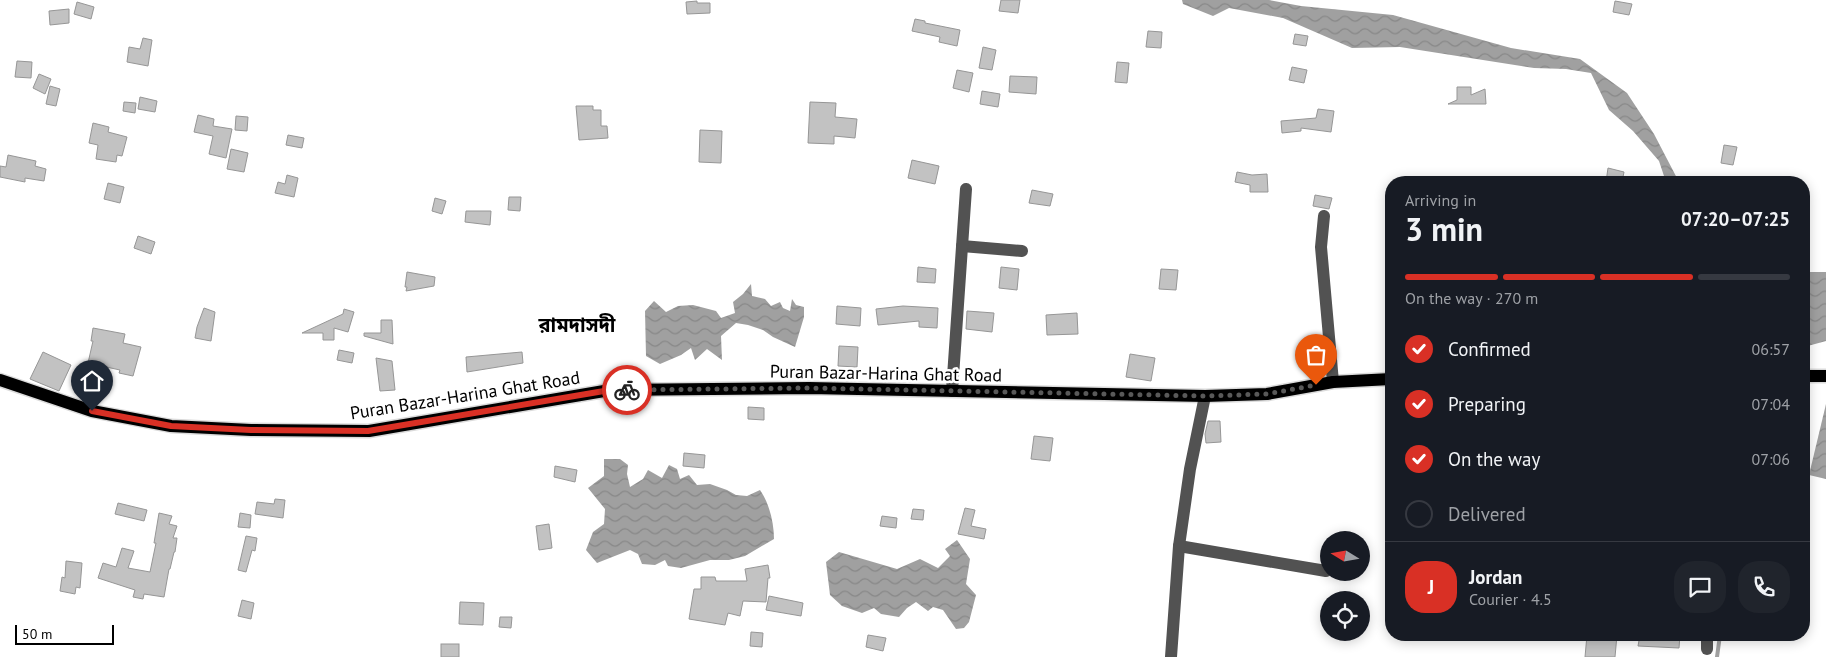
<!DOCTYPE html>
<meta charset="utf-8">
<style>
:root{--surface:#171b24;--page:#20242c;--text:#f1f3f6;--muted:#9ea1a6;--line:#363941;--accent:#d93025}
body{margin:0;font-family:"PT Sans","Noto Sans Bengali",sans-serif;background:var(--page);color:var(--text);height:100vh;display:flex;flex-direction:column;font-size:19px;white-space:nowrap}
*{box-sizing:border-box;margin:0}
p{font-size:16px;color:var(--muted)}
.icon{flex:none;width:28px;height:28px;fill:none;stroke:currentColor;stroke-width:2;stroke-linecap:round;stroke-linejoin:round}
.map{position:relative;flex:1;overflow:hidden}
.panel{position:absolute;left:1385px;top:176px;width:425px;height:465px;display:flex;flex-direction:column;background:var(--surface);border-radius:20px;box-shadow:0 2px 12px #0003}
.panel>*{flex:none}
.needle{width:32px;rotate:281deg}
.controls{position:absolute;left:1320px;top:531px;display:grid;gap:10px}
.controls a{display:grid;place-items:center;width:50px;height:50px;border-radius:50%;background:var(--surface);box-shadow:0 2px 12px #0003;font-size:25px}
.scale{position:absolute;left:15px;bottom:12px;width:99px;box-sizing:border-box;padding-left:5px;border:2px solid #000;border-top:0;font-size:14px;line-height:18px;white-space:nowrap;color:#000;-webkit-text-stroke:4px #fff;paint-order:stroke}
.pin{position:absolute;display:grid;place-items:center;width:42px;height:42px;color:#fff;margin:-51px -21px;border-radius:50% 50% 50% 0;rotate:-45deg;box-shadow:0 0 5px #0007}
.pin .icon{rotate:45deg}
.courier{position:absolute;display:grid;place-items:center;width:50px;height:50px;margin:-25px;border:4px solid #d93025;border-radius:50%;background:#fff;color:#222;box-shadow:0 1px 6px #0007}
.summary em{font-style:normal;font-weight:700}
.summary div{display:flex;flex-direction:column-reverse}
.summary{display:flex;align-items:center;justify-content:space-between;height:85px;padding:0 20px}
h1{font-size:32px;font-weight:700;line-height:38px}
.bar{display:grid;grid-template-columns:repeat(4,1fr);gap:8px 5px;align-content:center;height:60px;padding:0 20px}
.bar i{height:6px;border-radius:4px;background:var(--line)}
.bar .current{background:var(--accent)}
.bar p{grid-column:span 4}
.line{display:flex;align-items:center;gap:12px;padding:0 20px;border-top:1px solid var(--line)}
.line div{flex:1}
.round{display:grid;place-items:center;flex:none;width:52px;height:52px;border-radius:20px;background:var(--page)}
ol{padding:0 20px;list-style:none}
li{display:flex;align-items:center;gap:15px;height:55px}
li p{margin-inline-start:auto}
li .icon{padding:5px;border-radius:50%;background:var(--accent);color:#fff;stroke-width:4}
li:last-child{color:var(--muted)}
li i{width:28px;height:28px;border:2px solid var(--line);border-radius:50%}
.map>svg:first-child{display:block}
.water{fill:url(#water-waves)}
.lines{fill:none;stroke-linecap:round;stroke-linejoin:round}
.stream{stroke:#a0a0a0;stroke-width:4}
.building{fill:#c2c2c2;stroke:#969696}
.major-casing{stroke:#dbdbdb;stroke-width:15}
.minor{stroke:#525252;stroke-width:12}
.major{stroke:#000;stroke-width:12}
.done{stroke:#595959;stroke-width:5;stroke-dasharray:0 9}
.route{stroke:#d93025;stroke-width:6}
.labels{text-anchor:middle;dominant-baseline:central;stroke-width:5;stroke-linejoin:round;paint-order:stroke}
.street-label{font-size:18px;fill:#000;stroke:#fff}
.quarter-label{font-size:20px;font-weight:bold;fill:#000;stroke:#fff}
</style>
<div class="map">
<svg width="1826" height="657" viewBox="0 0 1826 657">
<defs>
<pattern id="water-waves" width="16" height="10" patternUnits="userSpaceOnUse" patternTransform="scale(1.25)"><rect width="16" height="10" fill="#a0a0a0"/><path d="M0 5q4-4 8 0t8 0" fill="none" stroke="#888"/></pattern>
</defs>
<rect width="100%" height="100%" fill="#fff"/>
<g class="water">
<path d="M1182 0H1269L1301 6 1393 15 1511 48 1580 59 1627 93 1654 134 1679 182H1666L1659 161 1633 131 1609 110 1591 73 1566 69 1534 68 1400 47 1352 48 1283 18 1229 8 1213 16 1183 4Z"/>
<path d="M1804 272H1826V341L1804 347Z"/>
<path d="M751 284 752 296 765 299 771 306 780 302 783 308 790 311 792 299 796 305 804 307V317L795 347 773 337 763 330 748 325 736 323 721 336 722 360 707 349 695 360 691 348 681 355 660 364 646 356 645 311 654 301 666 312 678 306 693 305 716 311 721 318 735 313 733 302 743 294Z"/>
<path d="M1826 404V479L1809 475Z"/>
<path d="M604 459H620L628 465 627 474 630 487 643 479 648 470 662 478 669 465 677 469 680 479 689 475 697 485 710 484 727 490 736 495 747 496 760 490C769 503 774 522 774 539L745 556 729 560H710L681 568 668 566 665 560 655 565 642 564 638 554 630 550 597 563 586 550 593 532 604 524 605 509 588 488 604 476Z"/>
<path d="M957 540 970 559 966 584 976 595 969 622 964 628 956 629 943 610 933 607 928 611 916 602 907 608 899 617 881 614 874 608 862 613 842 606 830 595 826 562 839 552 897 569 920 559 938 568 950 556 945 549Z"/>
</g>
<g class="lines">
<path class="stream" d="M1717 657 1720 635"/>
</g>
<g class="building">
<path d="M1001 0H1020L1018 13 999 11Z"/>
<path d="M697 1V3H710V13L687 14 686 2Z"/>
<path d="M1615 1 1632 4 1629 15 1613 12Z"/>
<path d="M77 2 94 7 91 19 74 14Z"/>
<path d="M69 9V23L50 25 49 11Z"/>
<path d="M915 19 925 21V23L960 30 957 46 939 42 940 37 912 31Z"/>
<path d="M1148 31 1162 32 1161 48 1146 47Z"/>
<path d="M1295 34 1308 36 1306 46 1293 44Z"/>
<path d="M143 38 152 40 148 66 127 62 129 47 140 49Z"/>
<path d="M983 47 996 50 992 70 979 68Z"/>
<path d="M17 61 32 62 31 78 15 77Z"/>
<path d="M1117 62 1129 63 1127 83 1115 82Z"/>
<path d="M1292 67 1307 70 1304 83 1289 80Z"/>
<path d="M957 70 973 73 969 92 953 88Z"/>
<path d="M39 74 51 79 45 94 33 88Z"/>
<path d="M1010 76 1037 77 1036 94 1009 92Z"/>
<path d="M50 86 60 89 56 106 46 104Z"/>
<path d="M1457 87H1471V95L1485 89 1486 104H1448L1457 100Z"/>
<path d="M982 91 1000 94 998 107 980 104Z"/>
<path d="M140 97 157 101 155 112 138 109Z"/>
<path d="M124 102 136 103 135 113 123 111Z"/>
<path d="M810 102 836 103 835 117 857 119 855 138 834 136V144L808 143Z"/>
<path d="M576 106H593V110H601V126H607L608 138 579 140Z"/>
<path d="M1318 109 1334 111 1331 132 1301 128V131L1282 133 1281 121 1316 118Z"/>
<path d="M198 115 214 119 213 126 232 129 226 158 209 154 213 136 194 132Z"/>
<path d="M236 116 248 117 247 131 235 130Z"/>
<path d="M93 123 109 127 108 132 127 137 122 156 117 155 116 162 96 159 98 145 89 143Z"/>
<path d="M700 130 722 131 721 163 699 162Z"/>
<path d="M288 135 304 138 302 148 286 145Z"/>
<path d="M1724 145 1737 147 1733 165 1721 163Z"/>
<path d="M231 149 248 153 244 172 227 169Z"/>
<path d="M8 155 36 161 35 166 46 169 44 181 25 178V182L0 177V166L6 167Z"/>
<path d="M912 160 939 166 935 184 908 178Z"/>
<path d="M1608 168 1624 172 1622 182H1606Z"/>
<path d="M1237 172 1252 175 1267 174 1268 192H1250V185L1235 182Z"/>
<path d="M287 175 298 178 294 197 275 193 278 182 285 184Z"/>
<path d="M108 183 124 187 120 203 104 199Z"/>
<path d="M1032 190 1053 194 1050 206 1029 203Z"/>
<path d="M1315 195 1332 198 1329 209 1313 206Z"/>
<path d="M509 197H521L520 211 508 210Z"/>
<path d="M435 198 446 201 442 214 432 211Z"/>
<path d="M466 211H491L490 225 465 222Z"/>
<path d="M138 236 155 242 151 254 134 248Z"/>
<path d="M918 267 936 269 935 283 917 282Z"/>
<path d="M1001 267 1019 269 1017 290 999 288Z"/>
<path d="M1161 269 1178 270 1176 290 1159 289Z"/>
<path d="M407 272 435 277 434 286 406 291 407 287H405Z"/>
<path d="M837 306 861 308 860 326 836 324Z"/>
<path d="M903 306 938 308 937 328 919 327V321L878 325 876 309Z"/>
<path d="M204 308 215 312 211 341 195 338 197 327Z"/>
<path d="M344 309 354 312 348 332 334 328V340H323V333H302L343 314Z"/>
<path d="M967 311 994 313 992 332 966 329Z"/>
<path d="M1077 313 1078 334 1047 335 1046 315Z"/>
<path d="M381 320H392L393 344 364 336V333H381Z"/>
<path d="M93 328 125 334 123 343 141 347 133 376 119 373 120 370 88 363 93 341H91Z"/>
<path d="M839 346 858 347 857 367 838 366Z"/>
<path d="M339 350 354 353 352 363 337 360Z"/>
<path d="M43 352 71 365 59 391 30 379Z"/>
<path d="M522 352 523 363 467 372 466 357Z"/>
<path d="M1130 354 1155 358 1151 381 1126 377Z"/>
<path d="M376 358 392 361 395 390 380 391Z"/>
<path d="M748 407 764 408V420L748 419Z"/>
<path d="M1208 421H1220L1221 442 1206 443 1205 434Z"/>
<path d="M1034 436 1053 438 1050 461 1031 459Z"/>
<path d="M684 453 705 455 704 468 683 466Z"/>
<path d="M555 466 577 470 575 482 554 477Z"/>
<path d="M275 499 285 500 283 518 255 514 257 502 274 504Z"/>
<path d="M118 503 147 510 144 521 115 514Z"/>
<path d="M965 508 975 510 971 526 986 529 984 539 958 534Z"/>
<path d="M913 509 924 510 923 520 911 519Z"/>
<path d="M159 513 172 516 169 524 177 526 173 538H177L175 552H174L170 569H169L164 597 144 594 143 599 133 597 135 590 98 578 103 563 116 567 122 548 134 551 128 568 150 572 156 543H154Z"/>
<path d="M240 513 251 515 250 528 238 527Z"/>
<path d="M882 516 897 518 896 528 880 526Z"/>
<path d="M549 524 552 548 539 550 536 526Z"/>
<path d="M246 536 257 538 255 551 252 550 246 572 238 570Z"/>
<path d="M66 561 82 563 80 588 76 587 75 594 60 591 62 577 65 578Z"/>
<path d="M768 565 770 578H768L766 602 743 601 740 616 728 613 725 625 689 619 694 589H701V577H715L716 581H747L745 569Z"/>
<path d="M769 596 803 603 801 616 766 610Z"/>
<path d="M242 600 254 603 251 619 238 616Z"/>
<path d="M460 602 484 603 483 625 459 624Z"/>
<path d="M500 617H512L511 628 499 627Z"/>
<path d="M751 632 763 633 762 647 750 646Z"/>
<path d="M868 635 886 638 883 651 866 647Z"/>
<path d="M1587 635H1617L1615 657H1585Z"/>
<path d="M1640 635H1680L1679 648 1638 646Z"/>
<rect x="441" y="644" width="18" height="13"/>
</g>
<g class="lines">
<g class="major-casing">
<g id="major">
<path d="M1804 376H1826"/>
<path d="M0 380 92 411 171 426 251 430 369 431 610 390 809 388 1205 396 1267 394 1333 382 1391 379"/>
</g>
</g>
<g class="minor">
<path d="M1324 216 1321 247 1333 382"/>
<path d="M962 246 1022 251"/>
<path d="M952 391 966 189"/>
<path d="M1179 546 1326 571"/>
<path d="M1707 635V649"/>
<path d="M1171 657 1179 546 1190 469 1205 396"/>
</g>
<use href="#major" class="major"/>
</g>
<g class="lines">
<path class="done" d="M627 390 809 388 1205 396 1267 394 1316 385"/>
<path class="route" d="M92 411 171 426 251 430 368 431 610 390H627"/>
</g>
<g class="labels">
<g class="street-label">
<text transform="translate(886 373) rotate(1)">Puran Bazar-Harina Ghat Road</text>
<text transform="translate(465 395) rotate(-9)">Puran Bazar-Harina Ghat Road</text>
</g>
<g class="quarter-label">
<text x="577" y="325">রামদাসদী</text>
</g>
</g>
</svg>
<div class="controls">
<a><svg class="needle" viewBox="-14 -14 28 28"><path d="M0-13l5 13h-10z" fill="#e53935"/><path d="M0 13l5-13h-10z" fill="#9ea1a6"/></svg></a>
<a><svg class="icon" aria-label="locate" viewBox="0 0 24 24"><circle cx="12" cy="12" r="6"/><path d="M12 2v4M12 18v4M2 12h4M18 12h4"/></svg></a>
</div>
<div class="scale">50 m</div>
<div class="pin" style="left:1316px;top:385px;background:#ea580c"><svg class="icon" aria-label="bag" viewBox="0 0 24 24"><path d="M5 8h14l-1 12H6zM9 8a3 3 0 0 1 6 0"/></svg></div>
<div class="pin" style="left:92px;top:411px;background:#1f2937"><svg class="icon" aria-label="home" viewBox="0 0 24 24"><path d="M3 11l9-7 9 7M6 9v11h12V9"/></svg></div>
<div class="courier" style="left:627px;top:390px"><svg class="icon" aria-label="bike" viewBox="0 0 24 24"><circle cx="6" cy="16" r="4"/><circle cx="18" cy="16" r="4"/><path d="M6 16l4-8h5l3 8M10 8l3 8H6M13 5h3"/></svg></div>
<section class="panel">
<div class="summary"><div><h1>3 min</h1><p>Arriving in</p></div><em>07:20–07:25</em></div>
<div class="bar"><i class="current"></i><i class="current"></i><i class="current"></i><i></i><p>On the way · 270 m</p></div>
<ol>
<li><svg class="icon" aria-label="check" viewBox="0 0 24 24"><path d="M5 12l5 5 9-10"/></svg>Confirmed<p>06:57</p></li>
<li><svg class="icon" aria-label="check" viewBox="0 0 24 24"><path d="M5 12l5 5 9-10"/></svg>Preparing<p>07:04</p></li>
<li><svg class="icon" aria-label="check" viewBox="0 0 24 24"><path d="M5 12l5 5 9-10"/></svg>On the way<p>07:06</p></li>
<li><i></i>Delivered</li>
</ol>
<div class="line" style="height:90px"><b class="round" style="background:var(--accent);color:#fff">J</b><div><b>Jordan</b><p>Courier · 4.5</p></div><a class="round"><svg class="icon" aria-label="chat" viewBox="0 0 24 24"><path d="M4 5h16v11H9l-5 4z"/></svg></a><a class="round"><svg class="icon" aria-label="phone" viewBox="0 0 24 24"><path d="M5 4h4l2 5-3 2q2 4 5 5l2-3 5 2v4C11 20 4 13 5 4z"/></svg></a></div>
</section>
</div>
